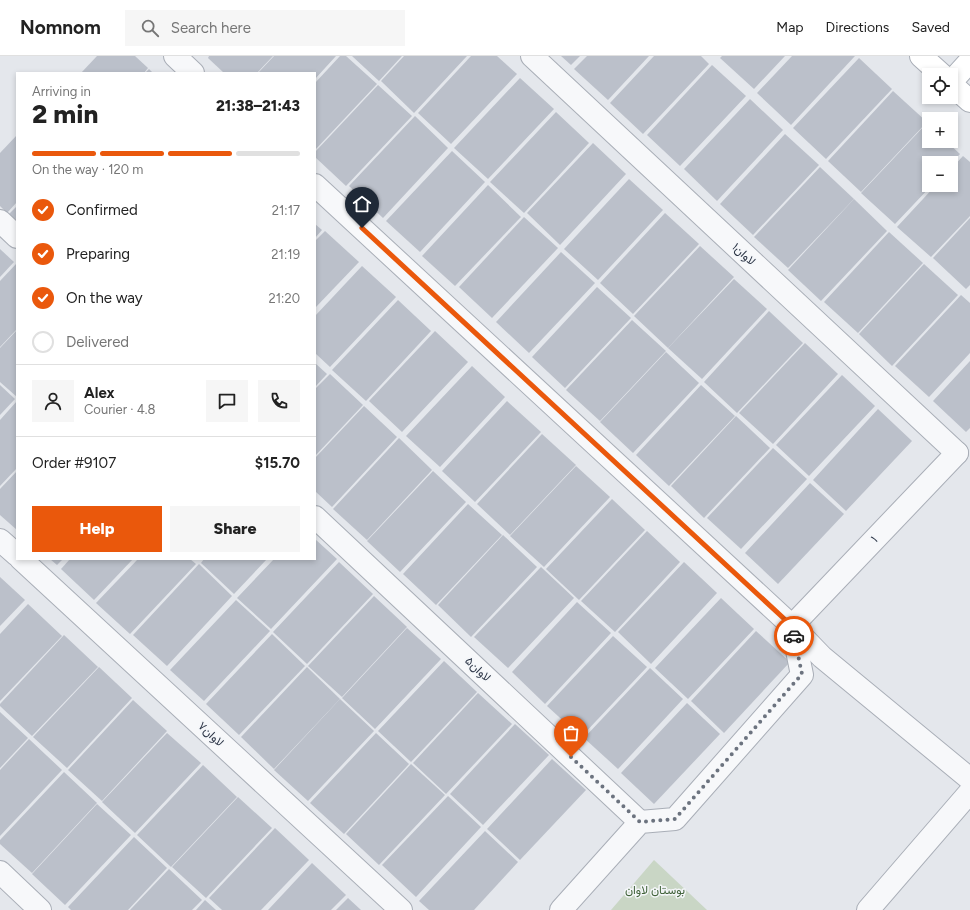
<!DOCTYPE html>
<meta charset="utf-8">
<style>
:root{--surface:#fff;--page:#f6f6f6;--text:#222;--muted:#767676;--line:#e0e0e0;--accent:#ea580c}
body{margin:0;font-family:Figtree,Vazirmatn,sans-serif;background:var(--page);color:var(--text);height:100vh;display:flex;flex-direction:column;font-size:15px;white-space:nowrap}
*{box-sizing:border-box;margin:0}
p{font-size:13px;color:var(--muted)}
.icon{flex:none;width:22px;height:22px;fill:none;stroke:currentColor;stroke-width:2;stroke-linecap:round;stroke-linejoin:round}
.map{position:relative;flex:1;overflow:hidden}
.side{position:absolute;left:16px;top:16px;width:300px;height:488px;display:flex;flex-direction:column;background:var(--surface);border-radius:0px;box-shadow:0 2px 6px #0003}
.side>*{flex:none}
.controls{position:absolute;left:922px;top:12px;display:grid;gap:8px}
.controls a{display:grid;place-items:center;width:36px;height:36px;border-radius:0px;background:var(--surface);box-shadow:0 2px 6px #0003;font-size:20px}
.pin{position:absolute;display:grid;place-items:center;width:34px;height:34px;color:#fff;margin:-41px -17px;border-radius:50% 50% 50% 0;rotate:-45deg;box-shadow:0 0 4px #0007}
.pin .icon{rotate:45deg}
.courier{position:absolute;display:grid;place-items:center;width:40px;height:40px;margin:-20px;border:3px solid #ea580c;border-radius:50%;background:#fff;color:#222;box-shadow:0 1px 5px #0007}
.head em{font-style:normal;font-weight:800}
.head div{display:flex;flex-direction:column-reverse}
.head{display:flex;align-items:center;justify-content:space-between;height:68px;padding:0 16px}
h1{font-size:26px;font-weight:800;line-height:30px}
.bar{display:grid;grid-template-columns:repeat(4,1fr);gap:6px 4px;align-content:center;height:48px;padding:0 16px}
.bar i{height:5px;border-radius:3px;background:var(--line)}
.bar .selected{background:var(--accent)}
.bar p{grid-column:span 4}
.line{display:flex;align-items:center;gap:10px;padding:0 16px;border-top:1px solid var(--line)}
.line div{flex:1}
.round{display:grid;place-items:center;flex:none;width:42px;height:42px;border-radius:0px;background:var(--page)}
ol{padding:0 16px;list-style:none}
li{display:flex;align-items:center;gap:12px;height:44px}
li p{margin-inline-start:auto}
li .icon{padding:4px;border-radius:50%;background:var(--accent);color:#fff;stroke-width:4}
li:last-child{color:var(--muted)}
li i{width:22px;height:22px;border:2px solid var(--line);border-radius:50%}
.button{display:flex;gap:8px;margin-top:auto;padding:8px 16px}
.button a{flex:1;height:46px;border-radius:0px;background:var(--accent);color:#fff;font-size:16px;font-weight:800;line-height:46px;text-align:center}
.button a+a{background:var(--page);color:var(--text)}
header{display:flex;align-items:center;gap:24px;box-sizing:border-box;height:56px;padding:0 20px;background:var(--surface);border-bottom:1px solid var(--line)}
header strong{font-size:19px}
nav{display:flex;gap:22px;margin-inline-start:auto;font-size:14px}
.search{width:280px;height:36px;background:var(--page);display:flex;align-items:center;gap:10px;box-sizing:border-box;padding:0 14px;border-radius:0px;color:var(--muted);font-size:15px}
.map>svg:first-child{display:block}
.green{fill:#c9d6c5}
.building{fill:#bbc0ca}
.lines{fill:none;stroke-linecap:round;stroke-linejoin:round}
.minor-casing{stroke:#a9aeb7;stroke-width:24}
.secondary-casing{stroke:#a9aeb7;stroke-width:24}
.minor{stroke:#f7f8fa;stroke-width:22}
.secondary{stroke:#fff;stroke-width:22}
.done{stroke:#6c737f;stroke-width:4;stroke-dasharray:0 7.2}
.route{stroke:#ea580c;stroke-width:5}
.labels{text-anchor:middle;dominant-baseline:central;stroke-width:3;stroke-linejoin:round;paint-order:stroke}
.street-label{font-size:12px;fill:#2b3445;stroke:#f4f6f9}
.park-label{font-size:12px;fill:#3f6138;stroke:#f4f6f9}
</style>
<header>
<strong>Nomnom</strong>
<div class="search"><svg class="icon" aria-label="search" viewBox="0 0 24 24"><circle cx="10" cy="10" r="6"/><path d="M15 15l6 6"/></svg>Search here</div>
<nav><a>Map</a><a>Directions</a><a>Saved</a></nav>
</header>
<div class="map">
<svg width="970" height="854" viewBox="0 0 970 854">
<rect width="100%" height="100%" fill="#e4e7ec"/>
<path class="green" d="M654 804 707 854H611Z"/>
<g class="building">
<path d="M97 0H135L148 12 144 17H81Z"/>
<path d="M209 0H273L257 17H224L208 2Z"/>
<path d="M274 0H336L315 23V17H258Z"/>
<path d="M340 0H346L377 28 315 94V27Z"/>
<path d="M352 0H402L379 25Z"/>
<path d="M404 0H467L414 57 381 25Z"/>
<path d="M471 0H497L517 18 451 88 418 57Z"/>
<path d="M561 0H580L571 9Z"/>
<path d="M587 0H649L608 44 574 13Z"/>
<path d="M654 0H701L709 8 643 78 610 47Z"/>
<path d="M722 0H785L754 33 720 2Z"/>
<path d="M792 0H855L791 69 757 37Z"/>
<path d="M859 2 892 33 826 103 793 72Z"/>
<path d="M712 9 746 40 680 110 647 79Z"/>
<path d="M149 13 153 17H145Z"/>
<path d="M520 22 554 53 488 123 454 92Z"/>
<path d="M378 29 412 60 346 130 315 101V96Z"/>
<path d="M893 35 927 66 861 136 828 105Z"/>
<path d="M750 43 783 74 717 145 684 113Z"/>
<path d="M556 56 589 87 524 157 490 126Z"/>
<path d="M415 60 448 92 383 162 349 130Z"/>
<path d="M927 67 929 69V85H946L960 98 951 108V107H929V129H932L895 168 861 137Z"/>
<path d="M785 78 819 109 753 179 720 148Z"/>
<path d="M17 79V146L7 157 0 150V97Z"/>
<path d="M593 87 626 118 560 189 527 157Z"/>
<path d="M452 95 485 126 420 196 386 165Z"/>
<path d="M963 100 970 106V160L931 201 897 171 936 129H951V113Z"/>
<path d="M820 111 854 143 788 212 754 181Z"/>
<path d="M629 123 663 154 598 224 564 193Z"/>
<path d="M488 129 521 161 455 230 422 200Z"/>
<path d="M854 143 887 175 821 245 788 214Z"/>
<path d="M17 150V165L9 158Z"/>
<path d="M665 157 699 188 633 258 600 227Z"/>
<path d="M524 161 558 192 492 262 459 231Z"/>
<path d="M970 162V229L966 233 933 202Z"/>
<path d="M315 168 322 174 315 182Z"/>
<path d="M325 175 359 206 315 252V185Z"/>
<path d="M889 176 923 207 858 277 824 246Z"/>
<path d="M700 190 734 221 668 292 634 260Z"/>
<path d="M0 193 14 206 0 221Z"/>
<path d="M561 196 595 227 529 297 496 266Z"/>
<path d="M16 208 17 210V273L0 291V225Z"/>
<path d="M924 208 958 239 892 310 859 278Z"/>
<path d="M362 210 396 241 330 311 315 297V260Z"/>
<path d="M734 223 767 253 702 323 668 292Z"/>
<path d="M597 231 631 262 565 332 532 301Z"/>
<path d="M961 239 970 247V297L929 341 895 310Z"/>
<path d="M398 244 431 275 366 345 332 314Z"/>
<path d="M769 255 803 287 737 357 704 326Z"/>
<path d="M632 264 666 295 600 365 566 334Z"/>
<path d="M17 274V341L0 326V292Z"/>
<path d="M435 275 468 306 402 376 369 345Z"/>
<path d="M805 287 838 318 773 388 739 357Z"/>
<path d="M666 296 699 327 633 397 600 366Z"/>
<path d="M970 305V372L966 376 933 345Z"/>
<path d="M315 307 327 318 315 331Z"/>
<path d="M472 310 505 341 440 411 406 380Z"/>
<path d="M330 318 363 349 315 400V333Z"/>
<path d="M842 319 875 350 809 420 776 389Z"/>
<path d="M0 329 15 343 0 359Z"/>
<path d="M701 329 735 360 669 430 636 399Z"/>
<path d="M17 345V412L0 430V364Z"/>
<path d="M507 345 541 376 475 446 442 415Z"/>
<path d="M364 350 397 381 332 451 315 435V402Z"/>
<path d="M878 353 912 385 846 455 813 424Z"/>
<path d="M736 360 770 392 704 462 671 430Z"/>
<path d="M542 378 576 409 510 479 477 448Z"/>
<path d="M399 382 432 414 367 484 333 453Z"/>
<path d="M773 392 807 423 741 493 707 462Z"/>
<path d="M576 410 610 441 544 511 510 480Z"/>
<path d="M17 415V474L0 459V433Z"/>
<path d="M433 415 466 446 400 516 367 485Z"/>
<path d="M810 427 844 458 778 528 745 497Z"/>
<path d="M612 443 645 474 579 544 546 513Z"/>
<path d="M468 448 502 479 436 549 403 518Z"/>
<path d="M647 475 680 506 615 576 581 545Z"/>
<path d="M503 479 537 511 471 581 438 549Z"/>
<path d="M315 483 337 503 271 573 237 542 274 503H315Z"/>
<path d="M50 503H63L57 509Z"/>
<path d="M70 503H133L94 544 61 513Z"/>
<path d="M138 503H190L196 508 130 578 96 547Z"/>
<path d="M204 503H267L234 538 201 507Z"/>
<path d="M339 506 373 538 307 608 273 576Z"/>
<path d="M684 506 717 537 651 608 618 576Z"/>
<path d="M199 508 232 540 167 610 133 579Z"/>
<path d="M541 511 574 542 508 612 474 581Z"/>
<path d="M0 521 25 544 0 570Z"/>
<path d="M374 540 407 571 342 641 308 610Z"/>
<path d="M721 542 754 573 688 643 655 612Z"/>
<path d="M236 544 270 575 204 645 170 614Z"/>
<path d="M577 546 611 577 545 648 512 616Z"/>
<path d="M28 548 62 580 0 645V578Z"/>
<path d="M407 572 441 603 375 673 342 642Z"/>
<path d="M756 575 790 606 724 677 691 645Z"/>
<path d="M272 578 305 610 239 679 206 648Z"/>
<path d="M64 579 98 611 32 680 0 650V648Z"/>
<path d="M613 580 647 611 581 681 547 650Z"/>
<path d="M444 605 477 636 411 706 378 675Z"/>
<path d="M99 611 132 642 67 712 33 681Z"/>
<path d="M307 611 340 643 274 713 241 681Z"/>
<path d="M650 612 683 643 618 713 584 682Z"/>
<path d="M478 637 512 668 446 738 413 707Z"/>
<path d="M340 643 374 675 308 745 274 714Z"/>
<path d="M133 644 167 675 102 745 68 714Z"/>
<path d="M687 647 720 678 654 748 621 717Z"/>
<path d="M0 656 28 682 0 712Z"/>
<path d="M515 668 549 699 483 769 450 738Z"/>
<path d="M167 677 201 707 135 777 102 746Z"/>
<path d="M376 677 409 708 344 778 310 747Z"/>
<path d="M29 683 62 714 0 780V714Z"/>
<path d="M552 703 586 734 520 804 487 773Z"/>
<path d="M411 708 445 739 379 809 346 778Z"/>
<path d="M203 709 237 741 171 811 137 779Z"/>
<path d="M64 716 97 747 32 817 0 788V784Z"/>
<path d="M448 740 481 771 416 841 382 809Z"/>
<path d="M238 741 272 772 206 842 172 811Z"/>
<path d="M97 748 131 779 65 849 32 818Z"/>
<path d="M275 772 309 804 261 854H222L209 842Z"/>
<path d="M485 775 518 806 474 854H429L419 845Z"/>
<path d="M134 781 167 812 128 854H71L68 851Z"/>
<path d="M312 807 346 839 331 854H268Z"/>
<path d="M169 813 202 844 192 854H130Z"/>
<path d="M348 842 361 854H336Z"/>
<path d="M205 844 216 854H196Z"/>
</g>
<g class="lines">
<g class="minor-casing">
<g id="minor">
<path d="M175 0 193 17"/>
<path d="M532 0 957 397"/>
<path d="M315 129 792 570 822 601 970 723"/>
<path d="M0 165 17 181"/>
<path d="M315 461 640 766"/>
<path d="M0 484 17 499"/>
<path d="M21 503 401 854"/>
<path d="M792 570 957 397"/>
<path d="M0 816 40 854"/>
<path d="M561 854 640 766 675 763 802 619 792 570"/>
<path d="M868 854 970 736"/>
</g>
</g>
<g class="secondary-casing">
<g id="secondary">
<path d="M921 0 942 19"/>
<path d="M951 26 970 5"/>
<path d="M951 28 970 45"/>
</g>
</g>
<use href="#minor" class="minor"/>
<use href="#secondary" class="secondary"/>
</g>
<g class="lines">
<path class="done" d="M571 701 640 766 675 763 802 618 794 580"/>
<path class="route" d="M362 172 792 570 794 580"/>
</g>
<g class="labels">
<g class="street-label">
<text transform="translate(744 198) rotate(43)">۱لاوان</text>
<text transform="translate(874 483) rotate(-46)">۱</text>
<text transform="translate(478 613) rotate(43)">۵لاوان</text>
<text transform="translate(211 678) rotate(43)">۷لاوان</text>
</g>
<g class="park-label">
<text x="655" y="834">بوستان لاوان</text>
</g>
</g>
</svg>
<div class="controls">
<a><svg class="icon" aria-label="locate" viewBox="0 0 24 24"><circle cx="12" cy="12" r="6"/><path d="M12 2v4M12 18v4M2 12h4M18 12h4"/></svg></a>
<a>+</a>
<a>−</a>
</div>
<div class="pin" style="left:571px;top:701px;background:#ea580c"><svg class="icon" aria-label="bag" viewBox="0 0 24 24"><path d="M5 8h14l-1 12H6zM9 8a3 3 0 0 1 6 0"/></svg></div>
<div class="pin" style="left:362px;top:172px;background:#1f2937"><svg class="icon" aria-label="home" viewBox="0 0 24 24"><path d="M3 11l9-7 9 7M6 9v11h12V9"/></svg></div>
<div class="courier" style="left:794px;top:580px"><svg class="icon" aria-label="car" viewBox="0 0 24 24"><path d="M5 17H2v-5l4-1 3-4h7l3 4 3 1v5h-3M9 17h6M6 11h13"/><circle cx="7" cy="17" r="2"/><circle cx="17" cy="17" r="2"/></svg></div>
<section class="side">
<div class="head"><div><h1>2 min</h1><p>Arriving in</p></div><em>21:38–21:43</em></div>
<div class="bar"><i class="selected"></i><i class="selected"></i><i class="selected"></i><i></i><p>On the way · 120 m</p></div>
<ol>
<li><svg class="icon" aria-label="check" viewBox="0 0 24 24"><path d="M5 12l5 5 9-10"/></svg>Confirmed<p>21:17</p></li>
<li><svg class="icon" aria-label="check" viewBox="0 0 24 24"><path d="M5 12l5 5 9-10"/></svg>Preparing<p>21:19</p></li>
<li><svg class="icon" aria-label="check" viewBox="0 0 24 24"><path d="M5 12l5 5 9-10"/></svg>On the way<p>21:20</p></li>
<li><i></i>Delivered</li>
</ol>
<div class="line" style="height:72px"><a class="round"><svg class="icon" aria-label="person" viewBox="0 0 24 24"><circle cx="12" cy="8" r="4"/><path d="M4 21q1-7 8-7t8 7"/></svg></a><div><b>Alex</b><p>Courier · 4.8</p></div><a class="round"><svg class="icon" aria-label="chat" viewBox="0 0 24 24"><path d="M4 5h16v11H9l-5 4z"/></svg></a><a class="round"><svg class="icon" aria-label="phone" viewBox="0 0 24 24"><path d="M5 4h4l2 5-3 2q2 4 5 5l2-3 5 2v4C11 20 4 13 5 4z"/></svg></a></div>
<div class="line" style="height:52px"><div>Order #9107</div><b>$15.70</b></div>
<div class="button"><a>Help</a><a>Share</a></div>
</section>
</div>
